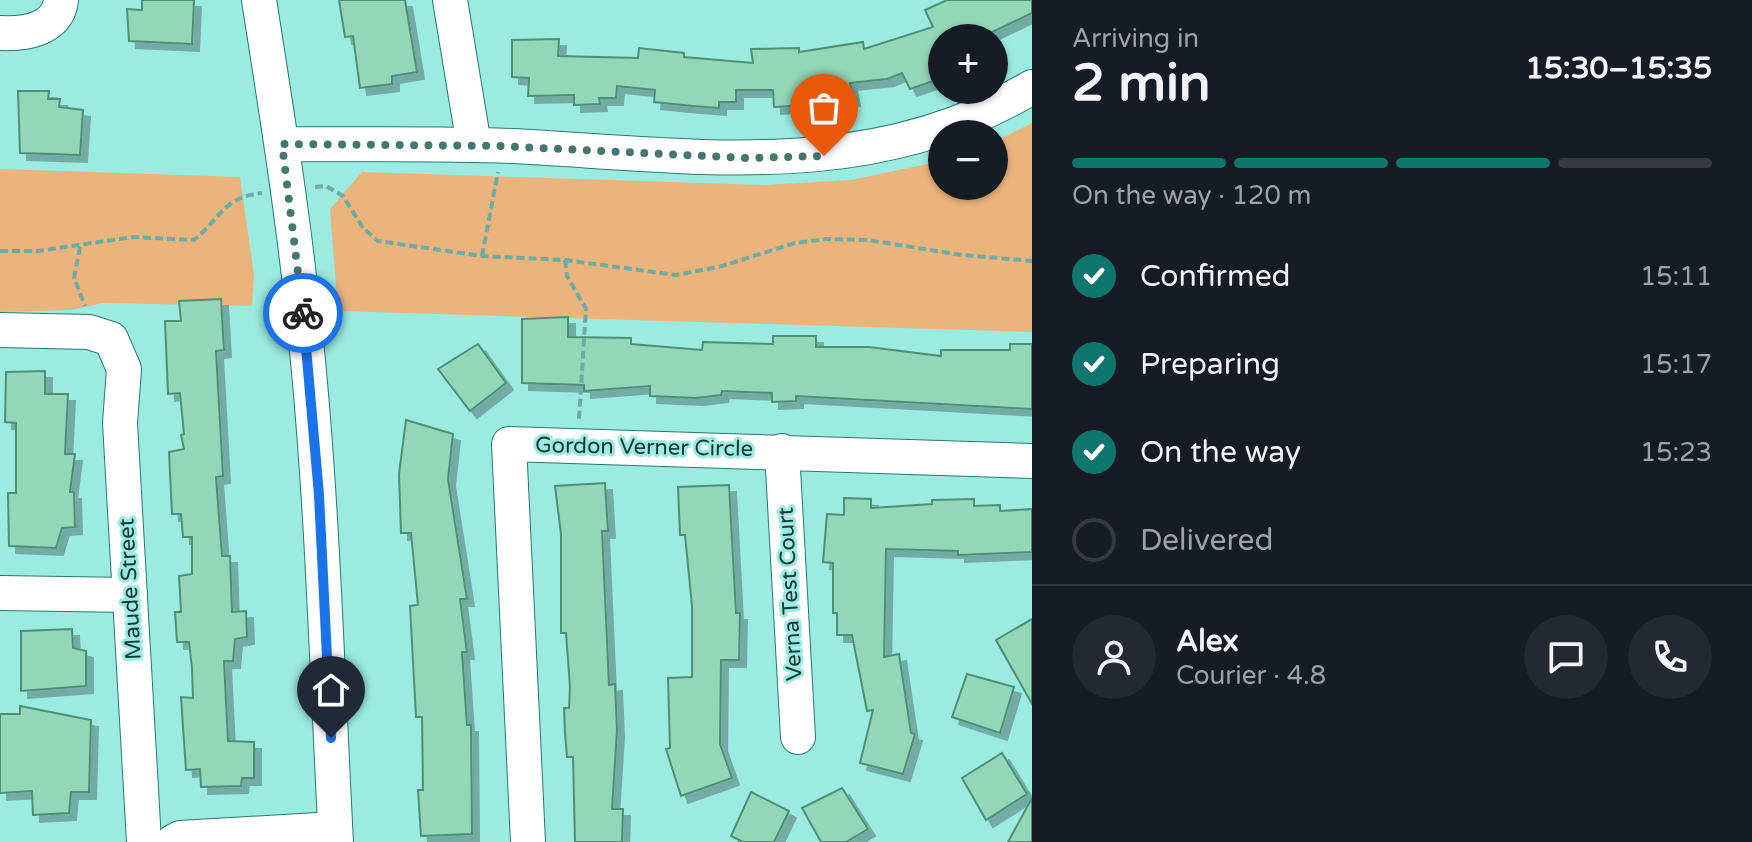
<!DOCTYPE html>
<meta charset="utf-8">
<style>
:root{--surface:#171b24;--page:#242831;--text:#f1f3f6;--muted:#9ea1a6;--line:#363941;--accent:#0f766e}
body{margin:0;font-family:"Varela Round",sans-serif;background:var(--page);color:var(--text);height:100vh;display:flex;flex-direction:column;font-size:30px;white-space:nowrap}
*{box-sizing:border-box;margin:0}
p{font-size:26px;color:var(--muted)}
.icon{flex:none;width:44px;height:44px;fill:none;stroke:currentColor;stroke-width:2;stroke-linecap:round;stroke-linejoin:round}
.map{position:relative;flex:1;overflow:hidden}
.side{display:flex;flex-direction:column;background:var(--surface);width:720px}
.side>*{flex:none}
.buttons{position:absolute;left:928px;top:24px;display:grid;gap:16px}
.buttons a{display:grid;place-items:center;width:80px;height:80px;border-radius:50%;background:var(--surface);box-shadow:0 2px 6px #0004;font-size:40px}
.pin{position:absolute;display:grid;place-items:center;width:68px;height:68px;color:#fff;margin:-82px -34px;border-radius:50% 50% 50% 0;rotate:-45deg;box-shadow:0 0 8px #0007}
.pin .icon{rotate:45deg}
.courier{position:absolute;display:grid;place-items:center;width:80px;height:80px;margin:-40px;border:6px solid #1a73e8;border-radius:50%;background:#fff;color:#222;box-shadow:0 2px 10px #0007}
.overview em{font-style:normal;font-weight:800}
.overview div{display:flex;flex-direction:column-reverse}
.overview{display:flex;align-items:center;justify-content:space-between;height:136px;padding:0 40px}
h1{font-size:52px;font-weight:800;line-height:60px}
.bar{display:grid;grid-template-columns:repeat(4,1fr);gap:12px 8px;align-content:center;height:96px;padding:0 40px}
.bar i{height:10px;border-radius:6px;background:var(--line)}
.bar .selected{background:var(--accent)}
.bar p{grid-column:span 4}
.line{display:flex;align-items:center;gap:20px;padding:0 40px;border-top:2px solid var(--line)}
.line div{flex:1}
.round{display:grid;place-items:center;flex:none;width:84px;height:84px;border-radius:42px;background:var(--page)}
ol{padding:0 40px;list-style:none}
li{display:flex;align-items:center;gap:24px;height:88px}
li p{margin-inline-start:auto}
li .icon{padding:8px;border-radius:50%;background:var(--accent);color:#fff;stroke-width:4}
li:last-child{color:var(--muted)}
li i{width:44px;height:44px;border:4px solid var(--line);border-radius:50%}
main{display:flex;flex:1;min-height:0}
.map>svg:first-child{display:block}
.green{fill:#ebb47d}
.building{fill:#93d6b9;stroke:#4e9074;stroke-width:2;filter:url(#shadow)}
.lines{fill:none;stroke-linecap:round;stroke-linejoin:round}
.minor-casing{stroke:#267a71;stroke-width:36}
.path{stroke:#6daca4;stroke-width:4;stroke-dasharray:8 4;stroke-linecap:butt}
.minor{stroke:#fff;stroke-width:34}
.done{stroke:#457771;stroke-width:8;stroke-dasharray:0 14.4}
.route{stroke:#1a73e8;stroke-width:10}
.labels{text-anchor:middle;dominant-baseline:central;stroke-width:6;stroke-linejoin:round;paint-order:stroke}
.street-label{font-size:22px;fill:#173835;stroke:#9bebe0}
</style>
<main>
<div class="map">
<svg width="1032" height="842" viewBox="0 0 1032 842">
<defs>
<filter id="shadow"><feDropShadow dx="7" dy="7" stdDeviation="0" flood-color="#0004"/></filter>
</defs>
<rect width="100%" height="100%" fill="#9bebe0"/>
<g class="green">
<path d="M1032 123V332L338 311 330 209 362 172 764 185 851 180 942 161V186H994V142Z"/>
<path d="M0 169 240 177 254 275 252 306 103 303 70 310 0 312Z"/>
</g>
<g class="building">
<path d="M142 0H194L192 44 129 41 127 9 142 10Z"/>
<path d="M339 0H405L417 72 392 76V84L360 88 353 36 345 37Z"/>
<path d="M947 0H1032V13L980 38H942V78L910 89 902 73 887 79 850 83 853 99 827 104 774 107 773 90H736V102H719V108L693 106 654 102 655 90 617 86 616 98H599L600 104 574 105V95L528 96 529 78 512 77V40L559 39 558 56 638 58 639 48 684 53V57L753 63 751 49 799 48V52L863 42 864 49 933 27 925 10Z"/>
<path d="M18 91H49L48 99H60L59 107 83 110 80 155 20 153Z"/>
<path d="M221 299 224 350 216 351 223 476 216 477 222 556H230L232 612 246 611 247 637 235 639 233 661H224L228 741 254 742V778H242L241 786 201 787 200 769 186 770 183 727 181 697 193 698 192 668 189 642H177L175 612H181L179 576 192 574V537H183L181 514H172L169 452 184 449 181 435 184 434 180 393 168 394 165 321H181L179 301Z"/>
<path d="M568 317V337L631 338V344L702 350 703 342 773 344V336H816V347H869L941 356V350H1010V344H1032V409L796 396V401L772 402V393L722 391 721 395 696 398 650 396V386L584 391V385L522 383V319Z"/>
<path d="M478 344 506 383 470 411 438 369Z"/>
<path d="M45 371V394H68L65 454H75L70 492H74L75 527 62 528 56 548 9 546 8 493H16V423L5 422 6 372Z"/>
<path d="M406 420 453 434 448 479 467 599H460L467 652H462L467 725H471L472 834 421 836 418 790H423L422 717H416L410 606 418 605 411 533H401L399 474Z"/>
<path d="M605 483 608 531H602L609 685 615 684 617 730 612 809H623L622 842H575L573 757H567L565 733 564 708H569L570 687 566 633H561V534L555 486Z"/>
<path d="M729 485 736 613H740L739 660H721L720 744 732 778 681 796 666 749 670 748 668 678 692 677V606L685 535H680L678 487Z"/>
<path d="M844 498 871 499V508L932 504V500L974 499V506L1000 505V511L1032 509V552L958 555V551L886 549 884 657 899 654 911 733 915 734 903 774 860 763 873 710 867 711 852 635H837V613H833V563L823 562 827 514 844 515Z"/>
<path d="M1032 619V704L996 640Z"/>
<path d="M72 629 73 648 86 651V686L21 691V631Z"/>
<path d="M967 674 1014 687 1000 733 952 717Z"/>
<path d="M20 706 91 720 89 792H71L69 813 33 815 32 791 0 793V714H20Z"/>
<path d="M1002 753 1027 794 986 820 962 778Z"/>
<path d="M842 788 868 829 846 842H821L802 808Z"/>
<path d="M751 792 789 811 774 842H743L731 836Z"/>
<path d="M1032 798V842H1008Z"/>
</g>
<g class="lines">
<g class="minor-casing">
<g id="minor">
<path d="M259 0C277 114 295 227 306 341 323 508 327 675 336 842"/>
<path d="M450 0 474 145"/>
<path d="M0 33C24 34 58 30 61 0"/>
<path d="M282 144C358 145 435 143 512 146 692 155 869 185 1032 87"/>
<path d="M0 330 89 332 111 339 124 369 120 423 144 842"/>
<path d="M782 451 798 737"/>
<path d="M0 593 130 595"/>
<path d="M173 842 180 838 335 829"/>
<path d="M528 842 509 444 1032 461"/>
</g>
</g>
<g class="path">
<path d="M315 187 326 186 343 196 363 228 378 241 482 256 565 260 676 275 722 266 795 243 826 239 868 240 962 255 1032 261"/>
<path d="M80 247 74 278 85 306"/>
<path d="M0 251H38L133 237 194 240C221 218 223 197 262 193"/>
<path d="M482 256 498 172"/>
<path d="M565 260 567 276 586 309 579 419"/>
</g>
<use href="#minor" class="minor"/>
</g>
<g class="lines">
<path class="done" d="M303 313 282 144 500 146 746 158 824 156"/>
<path class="route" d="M303 313 319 495 331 738"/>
</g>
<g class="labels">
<g class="street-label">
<text transform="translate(644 447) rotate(1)">Gordon Verner Circle</text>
<text transform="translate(130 589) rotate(-93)">Maude Street</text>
<text transform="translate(790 594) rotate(-93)">Verna Test Court</text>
</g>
</g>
</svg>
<div class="buttons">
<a>+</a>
<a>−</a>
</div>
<div class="pin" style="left:824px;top:156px;background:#ea580c"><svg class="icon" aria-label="bag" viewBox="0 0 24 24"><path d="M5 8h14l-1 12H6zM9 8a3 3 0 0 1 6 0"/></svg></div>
<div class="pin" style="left:331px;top:738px;background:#1f2937"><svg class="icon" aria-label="home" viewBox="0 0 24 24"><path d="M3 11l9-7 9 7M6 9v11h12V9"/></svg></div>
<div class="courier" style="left:303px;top:313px"><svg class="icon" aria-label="bike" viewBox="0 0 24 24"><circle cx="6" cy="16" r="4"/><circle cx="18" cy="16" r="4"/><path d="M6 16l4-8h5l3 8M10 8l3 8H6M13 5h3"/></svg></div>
</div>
<section class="side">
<div class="overview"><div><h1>2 min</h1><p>Arriving in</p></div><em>15:30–15:35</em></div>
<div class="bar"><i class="selected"></i><i class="selected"></i><i class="selected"></i><i></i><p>On the way · 120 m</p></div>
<ol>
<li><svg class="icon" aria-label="check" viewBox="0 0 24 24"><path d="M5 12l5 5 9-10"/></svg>Confirmed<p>15:11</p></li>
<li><svg class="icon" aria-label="check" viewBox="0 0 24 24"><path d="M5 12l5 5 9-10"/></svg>Preparing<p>15:17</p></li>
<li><svg class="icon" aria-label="check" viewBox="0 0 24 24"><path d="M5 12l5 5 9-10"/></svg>On the way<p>15:23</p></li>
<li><i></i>Delivered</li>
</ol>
<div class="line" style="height:144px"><a class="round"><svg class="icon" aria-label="person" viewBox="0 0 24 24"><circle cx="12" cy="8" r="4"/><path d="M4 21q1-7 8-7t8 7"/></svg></a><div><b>Alex</b><p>Courier · 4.8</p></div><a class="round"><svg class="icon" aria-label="chat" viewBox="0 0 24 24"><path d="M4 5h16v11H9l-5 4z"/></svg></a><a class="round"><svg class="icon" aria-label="phone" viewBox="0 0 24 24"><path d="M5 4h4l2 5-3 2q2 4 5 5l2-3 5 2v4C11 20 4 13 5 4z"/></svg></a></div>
</section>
</main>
